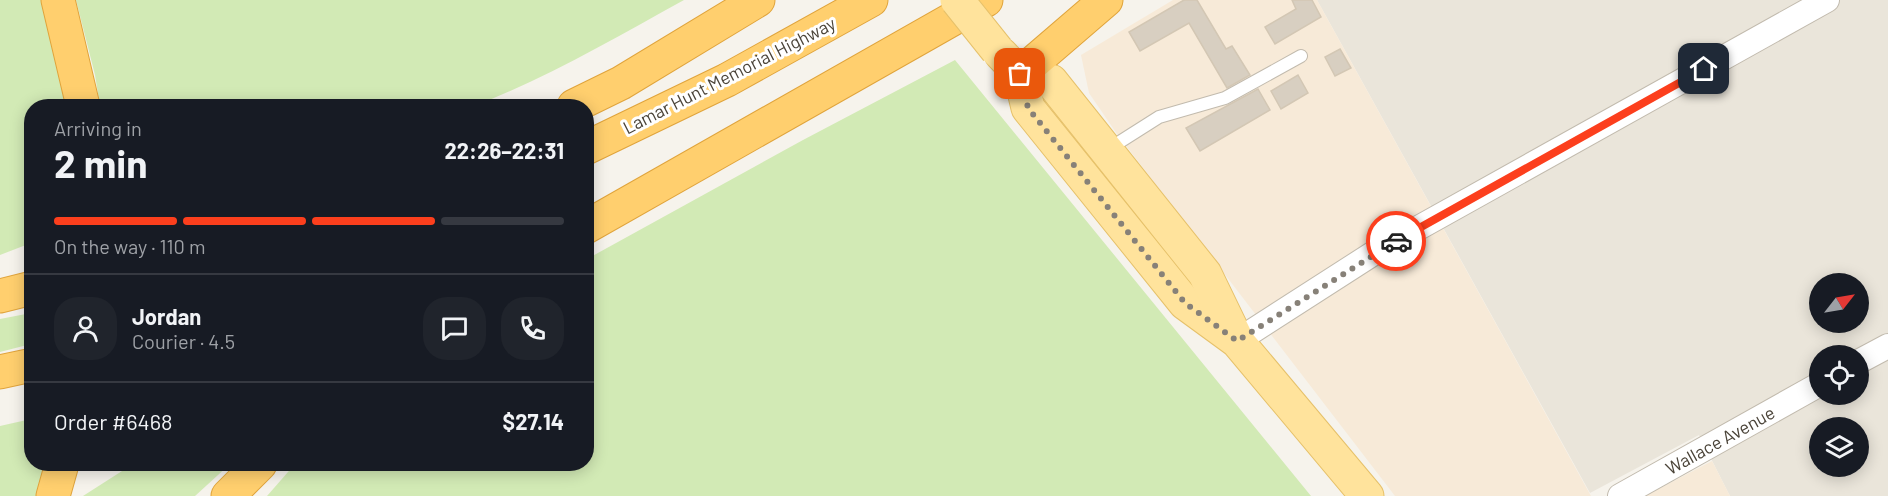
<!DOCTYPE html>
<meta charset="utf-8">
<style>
:root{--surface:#171b24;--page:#20242c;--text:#f1f3f6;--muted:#9ea1a6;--line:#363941;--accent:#fc3f1d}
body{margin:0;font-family:Barlow,sans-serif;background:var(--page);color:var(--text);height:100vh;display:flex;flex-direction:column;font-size:22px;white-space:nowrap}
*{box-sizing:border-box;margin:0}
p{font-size:20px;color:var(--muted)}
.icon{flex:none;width:33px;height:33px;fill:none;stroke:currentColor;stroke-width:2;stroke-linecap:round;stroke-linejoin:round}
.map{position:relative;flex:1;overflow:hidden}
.sheet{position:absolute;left:24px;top:99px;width:570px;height:372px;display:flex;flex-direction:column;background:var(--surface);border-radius:24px;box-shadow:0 3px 15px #0003}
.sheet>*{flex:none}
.needle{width:39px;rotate:59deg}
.tools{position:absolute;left:1809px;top:273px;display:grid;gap:12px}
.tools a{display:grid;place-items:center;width:60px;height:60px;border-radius:50%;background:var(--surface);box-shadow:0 3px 15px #0003;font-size:30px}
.pin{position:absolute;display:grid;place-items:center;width:51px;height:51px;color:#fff;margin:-26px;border-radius:12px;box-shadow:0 3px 9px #0006}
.courier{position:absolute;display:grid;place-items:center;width:60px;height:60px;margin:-30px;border:4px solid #fc3f1d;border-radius:50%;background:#fff;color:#222;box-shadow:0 2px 8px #0007}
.summary em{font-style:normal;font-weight:700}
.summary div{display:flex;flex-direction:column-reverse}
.summary{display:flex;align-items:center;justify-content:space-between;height:102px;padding:0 30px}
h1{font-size:39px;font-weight:700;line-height:45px}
.bar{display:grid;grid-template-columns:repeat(4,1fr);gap:9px 6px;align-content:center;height:72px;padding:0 30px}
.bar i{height:8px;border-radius:4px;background:var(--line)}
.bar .selected{background:var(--accent)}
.bar p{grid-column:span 4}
.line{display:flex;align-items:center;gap:15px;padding:0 30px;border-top:2px solid var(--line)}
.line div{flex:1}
.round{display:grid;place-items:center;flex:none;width:63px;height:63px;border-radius:24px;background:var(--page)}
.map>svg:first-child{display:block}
.residential{fill:#eae5da;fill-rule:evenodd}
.commercial{fill:#f7ead8}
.green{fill:#d2eab5}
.building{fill:#d8cfc1;stroke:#d3c7b4;stroke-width:1.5}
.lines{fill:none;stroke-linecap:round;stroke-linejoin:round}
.lane-casing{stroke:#c2bbae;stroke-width:14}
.street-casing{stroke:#c2bbae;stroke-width:26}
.primary-casing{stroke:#e6c16a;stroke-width:35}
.highway-casing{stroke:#e0a43c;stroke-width:35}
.lane{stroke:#fff;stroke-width:12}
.street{stroke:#fff;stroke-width:24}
.primary{stroke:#ffe39c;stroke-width:33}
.highway{stroke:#ffcf6e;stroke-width:33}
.primary-bridge-casing{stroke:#e6c16a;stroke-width:35;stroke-linecap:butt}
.primary-bridge{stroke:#ffe39c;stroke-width:33}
.done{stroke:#878178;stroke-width:6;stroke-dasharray:0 10.8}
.route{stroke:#fc3f1d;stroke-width:8}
.labels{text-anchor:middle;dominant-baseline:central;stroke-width:6;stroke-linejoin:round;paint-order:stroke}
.street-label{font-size:18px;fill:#4b4439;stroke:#fff}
</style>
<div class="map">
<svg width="1888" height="496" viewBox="0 0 1888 496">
<rect width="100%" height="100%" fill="#f6f3ec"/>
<path class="residential" d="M1317 0H1888V496H1730L1699 435 1590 493ZM1820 284H1858V322H1820ZM1820 356H1858V394H1820ZM1820 428H1858V466H1820Z"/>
<g class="commercial">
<path d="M1173 0H1317L1591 496H1395L1117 134 1089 93 1081 55Z"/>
<path d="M1712 461 1730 496H1645Z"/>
</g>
<g class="green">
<path d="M0 0H46L71 106H32L31 243 0 255Z"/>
<path d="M76 0H684C615 38 547 78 474 106H100L95 75Z"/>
<path d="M955 60 1311 496H267L295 464H586L587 259 803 140Z"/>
<path d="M31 313V344L0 352V319Z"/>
<path d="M31 419 32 464H52L42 496H0V426Z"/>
<path d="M133 464H230L195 496H83Z"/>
</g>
<g class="building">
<path d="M1184 0H1197L1226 49 1232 46 1250 75 1227 88 1189 23 1140 51 1129 32Z"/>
<path d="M1292 0H1312L1321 17 1275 44 1265 27 1296 9Z"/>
<path d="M1340 49 1351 68 1335 76 1325 57Z"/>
<path d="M1298 75 1308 93 1281 109 1271 91Z"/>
<path d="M1258 89 1270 110 1200 151 1186 128Z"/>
</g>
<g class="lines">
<g class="lane-casing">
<path id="lane" d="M1107 150 1159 117 1225 98 1301 56"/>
</g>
<g class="street-casing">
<g id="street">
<path d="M1237 341 1377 251 1827 0"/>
<path d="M1858 362 1888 346"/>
<path d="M1620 496 1820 384"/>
</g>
</g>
<g class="primary-casing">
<g id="primary">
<path d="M1001 54 1020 74 1028 108 1185 303 1237 341 1367 496"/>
<path d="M1020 74 1051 81 1205 274 1235 336"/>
</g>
</g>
<g class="highway-casing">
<g id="highway">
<path d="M58 0 83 106"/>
<path d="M1020 74 1106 0"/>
<path d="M574 106 621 83 758 0"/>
<path d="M586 148 727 80 871 0"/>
<path d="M586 227 986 0"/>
<path d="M0 296 32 288"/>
<path d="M0 372 32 365"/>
<path d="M53 496 62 464"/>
<path d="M228 496 260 464"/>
</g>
</g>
<use href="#lane" class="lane"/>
<use href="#street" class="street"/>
<use href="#primary" class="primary"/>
<use href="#highway" class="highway"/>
<g class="primary-bridge-casing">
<path id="primary-bridge" d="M957 0 997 50"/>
</g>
<use href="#primary-bridge" class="primary-bridge"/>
</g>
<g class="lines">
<path class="done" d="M1020 74 1028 108 1185 303 1237 341 1396 241"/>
<path class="route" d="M1396 241 1704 69"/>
</g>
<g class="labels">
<g class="street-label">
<text transform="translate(729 75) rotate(-27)">Lamar Hunt Memorial Highway</text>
<text transform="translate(1720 440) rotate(-29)">Wallace Avenue</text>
</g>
</g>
</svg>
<div class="tools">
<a><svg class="needle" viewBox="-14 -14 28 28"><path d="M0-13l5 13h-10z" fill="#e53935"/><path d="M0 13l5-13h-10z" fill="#9ea1a6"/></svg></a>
<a><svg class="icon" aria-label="locate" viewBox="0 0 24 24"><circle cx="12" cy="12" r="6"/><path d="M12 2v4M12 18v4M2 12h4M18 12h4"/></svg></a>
<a><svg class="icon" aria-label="layers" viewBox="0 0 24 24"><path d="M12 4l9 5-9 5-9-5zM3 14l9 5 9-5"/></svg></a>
</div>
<div class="pin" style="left:1020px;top:74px;background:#ea580c"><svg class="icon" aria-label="bag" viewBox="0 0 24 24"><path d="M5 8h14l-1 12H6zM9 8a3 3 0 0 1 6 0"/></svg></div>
<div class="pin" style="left:1704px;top:69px;background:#1f2937"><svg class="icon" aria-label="home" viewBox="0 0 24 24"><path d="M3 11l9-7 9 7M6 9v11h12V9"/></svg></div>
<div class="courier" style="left:1396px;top:241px"><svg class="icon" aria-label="car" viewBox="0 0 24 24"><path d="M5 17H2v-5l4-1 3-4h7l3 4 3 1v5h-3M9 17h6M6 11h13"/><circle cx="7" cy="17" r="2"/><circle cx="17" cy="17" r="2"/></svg></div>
<section class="sheet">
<div class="summary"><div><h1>2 min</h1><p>Arriving in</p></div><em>22:26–22:31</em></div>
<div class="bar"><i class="selected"></i><i class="selected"></i><i class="selected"></i><i></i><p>On the way · 110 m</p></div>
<div class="line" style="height:108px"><a class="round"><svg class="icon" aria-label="person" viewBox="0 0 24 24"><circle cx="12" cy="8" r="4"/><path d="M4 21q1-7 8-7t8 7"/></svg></a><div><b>Jordan</b><p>Courier · 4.5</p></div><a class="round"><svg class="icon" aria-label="chat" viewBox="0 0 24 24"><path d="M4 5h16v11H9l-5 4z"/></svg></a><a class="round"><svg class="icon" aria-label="phone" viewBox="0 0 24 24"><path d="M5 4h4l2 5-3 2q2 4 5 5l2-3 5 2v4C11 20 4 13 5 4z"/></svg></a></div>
<div class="line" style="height:78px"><div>Order #6468</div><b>$27.14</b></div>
</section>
</div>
